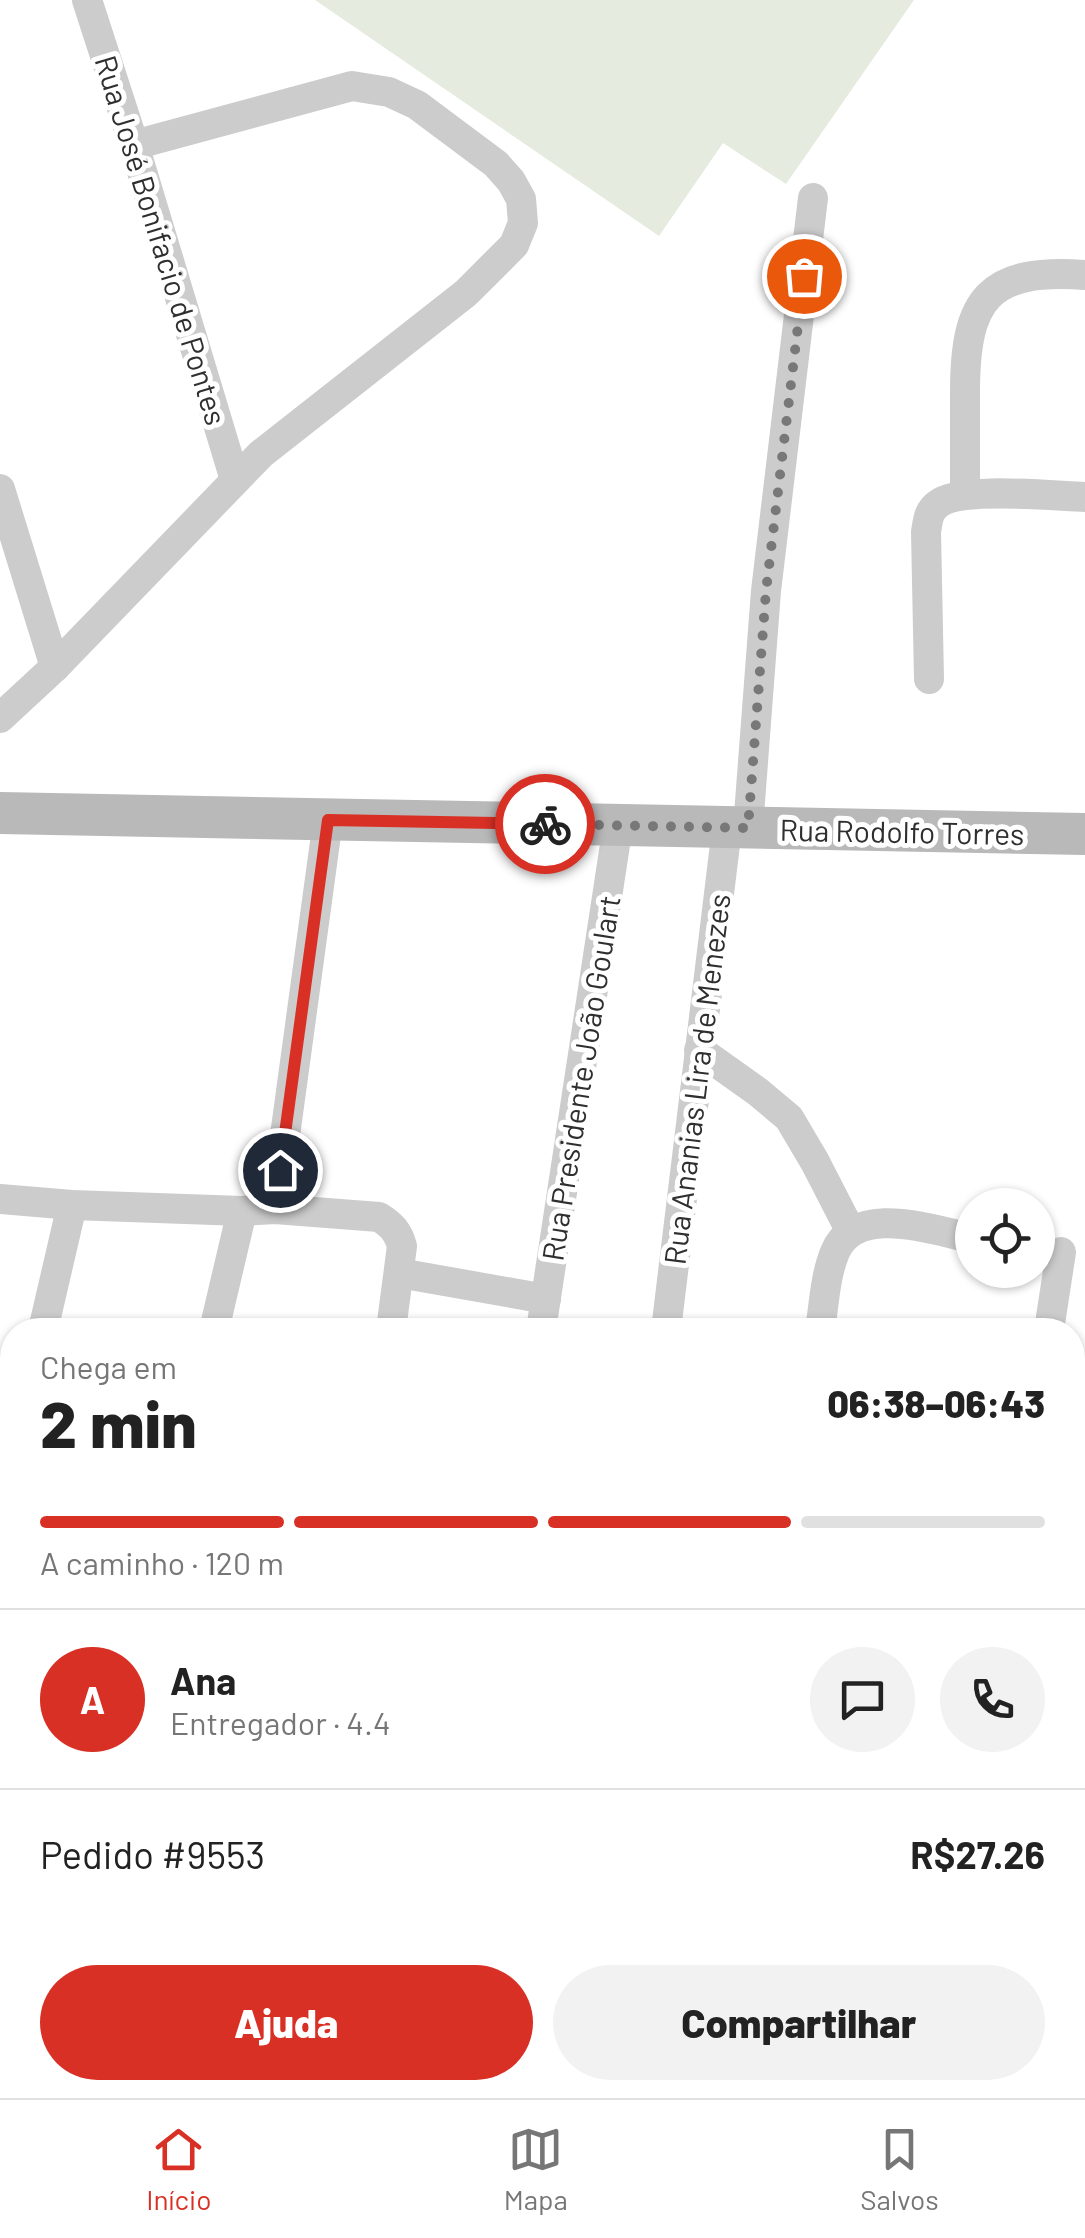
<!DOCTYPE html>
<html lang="pt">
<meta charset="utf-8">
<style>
:root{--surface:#fff;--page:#f2f2f2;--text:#222;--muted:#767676;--line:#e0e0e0;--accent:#d93025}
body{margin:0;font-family:Barlow,sans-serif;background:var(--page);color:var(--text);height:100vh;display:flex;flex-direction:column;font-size:38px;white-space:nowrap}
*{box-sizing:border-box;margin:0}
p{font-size:32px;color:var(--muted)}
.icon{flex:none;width:55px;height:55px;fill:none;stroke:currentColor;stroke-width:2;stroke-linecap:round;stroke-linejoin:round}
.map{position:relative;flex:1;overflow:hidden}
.sheet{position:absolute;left:0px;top:1318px;width:1085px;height:782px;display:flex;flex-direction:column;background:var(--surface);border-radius:40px 40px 0 0;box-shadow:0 2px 8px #0004}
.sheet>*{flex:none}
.buttons{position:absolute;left:955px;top:1188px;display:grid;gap:20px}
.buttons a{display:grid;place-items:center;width:100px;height:100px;border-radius:50%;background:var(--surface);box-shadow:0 2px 8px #0004;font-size:50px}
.pin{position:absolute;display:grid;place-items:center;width:85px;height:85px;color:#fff;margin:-42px;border:5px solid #fff;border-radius:50%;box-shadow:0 2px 10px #0007}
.courier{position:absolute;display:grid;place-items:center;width:100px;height:100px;margin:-50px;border:8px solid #d93025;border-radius:50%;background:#fff;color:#222;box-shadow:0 2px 12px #0007}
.summary em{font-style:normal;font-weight:800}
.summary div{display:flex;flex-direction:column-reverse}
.summary{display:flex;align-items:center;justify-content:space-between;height:170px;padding:0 40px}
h1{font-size:65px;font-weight:800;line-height:75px}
.bar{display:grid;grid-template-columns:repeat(4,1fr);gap:15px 10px;align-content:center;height:120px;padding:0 40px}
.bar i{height:12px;border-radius:8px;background:var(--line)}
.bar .current{background:var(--accent)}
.bar p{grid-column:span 4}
.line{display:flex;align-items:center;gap:25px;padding:0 40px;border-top:2px solid var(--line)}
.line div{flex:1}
.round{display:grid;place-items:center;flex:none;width:105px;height:105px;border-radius:52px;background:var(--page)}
.button{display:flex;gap:20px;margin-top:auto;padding:20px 40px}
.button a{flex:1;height:115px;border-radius:60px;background:var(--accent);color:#fff;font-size:40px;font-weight:800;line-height:115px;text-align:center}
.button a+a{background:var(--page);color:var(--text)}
.tabs{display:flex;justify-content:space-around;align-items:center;height:140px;border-top:2px solid var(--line);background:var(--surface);font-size:28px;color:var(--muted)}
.tabs a{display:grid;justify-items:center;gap:5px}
.tabs .current{color:var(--accent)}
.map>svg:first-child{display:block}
.green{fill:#e5ebde}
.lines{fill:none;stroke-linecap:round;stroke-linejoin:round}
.street{stroke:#ccc;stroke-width:30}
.secondary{stroke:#b9b9b9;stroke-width:42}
.done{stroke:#787878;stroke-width:10;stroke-dasharray:0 18}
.route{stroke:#d93025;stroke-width:12}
.labels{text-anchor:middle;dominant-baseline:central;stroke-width:10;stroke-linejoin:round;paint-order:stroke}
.street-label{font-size:30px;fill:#2f2f2f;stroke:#fff}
</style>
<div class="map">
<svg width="1085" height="2098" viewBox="0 0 1085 2098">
<rect width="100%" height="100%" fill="#fff"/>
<path class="green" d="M315 0H914L786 184 723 143 659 236Z"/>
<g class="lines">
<g class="street">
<path d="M87 0 134 145 235 480"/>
<path d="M0 489 55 667"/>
<path d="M965 494C965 460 965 426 965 392 965 299 988 268 1085 275"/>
<path d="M929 679 926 532C928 521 928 511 938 504 960 486 1053 496 1085 497"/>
<path d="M0 718 55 667 261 454 466 293 514 245 523 223 521 199 511 181 496 164 417 105 389 92 352 86 134 145"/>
<path d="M748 828 766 591 813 198"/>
<path d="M699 1050 758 1092 789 1118 815 1162 851 1232"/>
<path d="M0 1199 72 1205 242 1211 275 1209 379 1217C392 1225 398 1232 402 1246L391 1330"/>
<path d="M275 1209 328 820"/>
<path d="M399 1273 546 1299"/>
<path d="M43 1330 72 1205"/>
<path d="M214 1330 242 1211"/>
<path d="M541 1330 618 825"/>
<path d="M666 1330 727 828"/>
<path d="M820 1330C824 1305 825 1276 835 1252 856 1202 934 1231 972 1238"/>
<path d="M1049 1330 1061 1252"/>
<path d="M0 1512 12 1459"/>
<path d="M0 1668 12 1673"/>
<path d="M1072 2046 1085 2051"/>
<path d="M0 2060 12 2067"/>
<path d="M51 2088 70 2098"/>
<path d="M532 2088 541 2098"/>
<path d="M1062 2088 1085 2095"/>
<path d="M291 2098 293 2088"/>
<path d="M455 2098 475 2088"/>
<path d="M864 2098 876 2088"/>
</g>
<path class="secondary" d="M0 813 1085 834"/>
</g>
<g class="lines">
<path class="done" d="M545 824 748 828 766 591 804 276"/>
<path class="route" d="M280 1170 328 820 545 824"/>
</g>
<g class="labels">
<g class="street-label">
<text transform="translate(162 240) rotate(73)">Rua José Bonifacio de Pontes</text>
<text transform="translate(902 831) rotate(1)">Rua Rodolfo Torres</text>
<text transform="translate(580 1078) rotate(-81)">Rua Presidente João Goulart</text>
<text transform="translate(696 1079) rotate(-83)">Rua Ananias Lira de Menezes</text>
</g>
</g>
</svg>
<div class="buttons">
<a><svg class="icon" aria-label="locate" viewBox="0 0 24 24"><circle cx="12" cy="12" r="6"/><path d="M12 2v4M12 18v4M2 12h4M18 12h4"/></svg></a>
</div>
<div class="pin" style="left:804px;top:276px;background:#ea580c"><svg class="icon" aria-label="bag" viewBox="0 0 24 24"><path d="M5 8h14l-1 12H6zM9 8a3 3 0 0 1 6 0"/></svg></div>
<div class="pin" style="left:280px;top:1170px;background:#1f2937"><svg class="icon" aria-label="home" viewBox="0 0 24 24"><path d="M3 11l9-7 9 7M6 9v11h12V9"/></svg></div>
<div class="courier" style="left:545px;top:824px"><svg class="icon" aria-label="bike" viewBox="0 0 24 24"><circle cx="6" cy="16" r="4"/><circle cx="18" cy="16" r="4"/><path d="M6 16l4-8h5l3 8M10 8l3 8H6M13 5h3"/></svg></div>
<section class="sheet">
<div class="summary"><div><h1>2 min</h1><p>Chega em</p></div><em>06:38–06:43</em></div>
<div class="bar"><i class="current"></i><i class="current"></i><i class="current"></i><i></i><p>A caminho · 120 m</p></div>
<div class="line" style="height:180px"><b class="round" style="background:var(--accent);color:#fff">A</b><div><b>Ana</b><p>Entregador · 4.4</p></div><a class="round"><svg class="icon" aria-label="chat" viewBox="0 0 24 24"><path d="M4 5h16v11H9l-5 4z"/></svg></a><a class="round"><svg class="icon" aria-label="phone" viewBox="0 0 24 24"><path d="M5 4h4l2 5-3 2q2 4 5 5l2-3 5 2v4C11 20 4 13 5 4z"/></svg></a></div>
<div class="line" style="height:130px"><div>Pedido #9553</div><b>R$27.26</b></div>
<div class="button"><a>Ajuda</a><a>Compartilhar</a></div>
</section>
</div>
<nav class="tabs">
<a class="current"><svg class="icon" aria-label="home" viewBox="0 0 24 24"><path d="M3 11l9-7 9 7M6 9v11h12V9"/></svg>Início</a>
<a><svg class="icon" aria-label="map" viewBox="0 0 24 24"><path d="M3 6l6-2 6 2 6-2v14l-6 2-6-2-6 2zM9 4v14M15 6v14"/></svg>Mapa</a>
<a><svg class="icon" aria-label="saved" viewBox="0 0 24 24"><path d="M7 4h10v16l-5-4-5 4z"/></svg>Salvos</a>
</nav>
